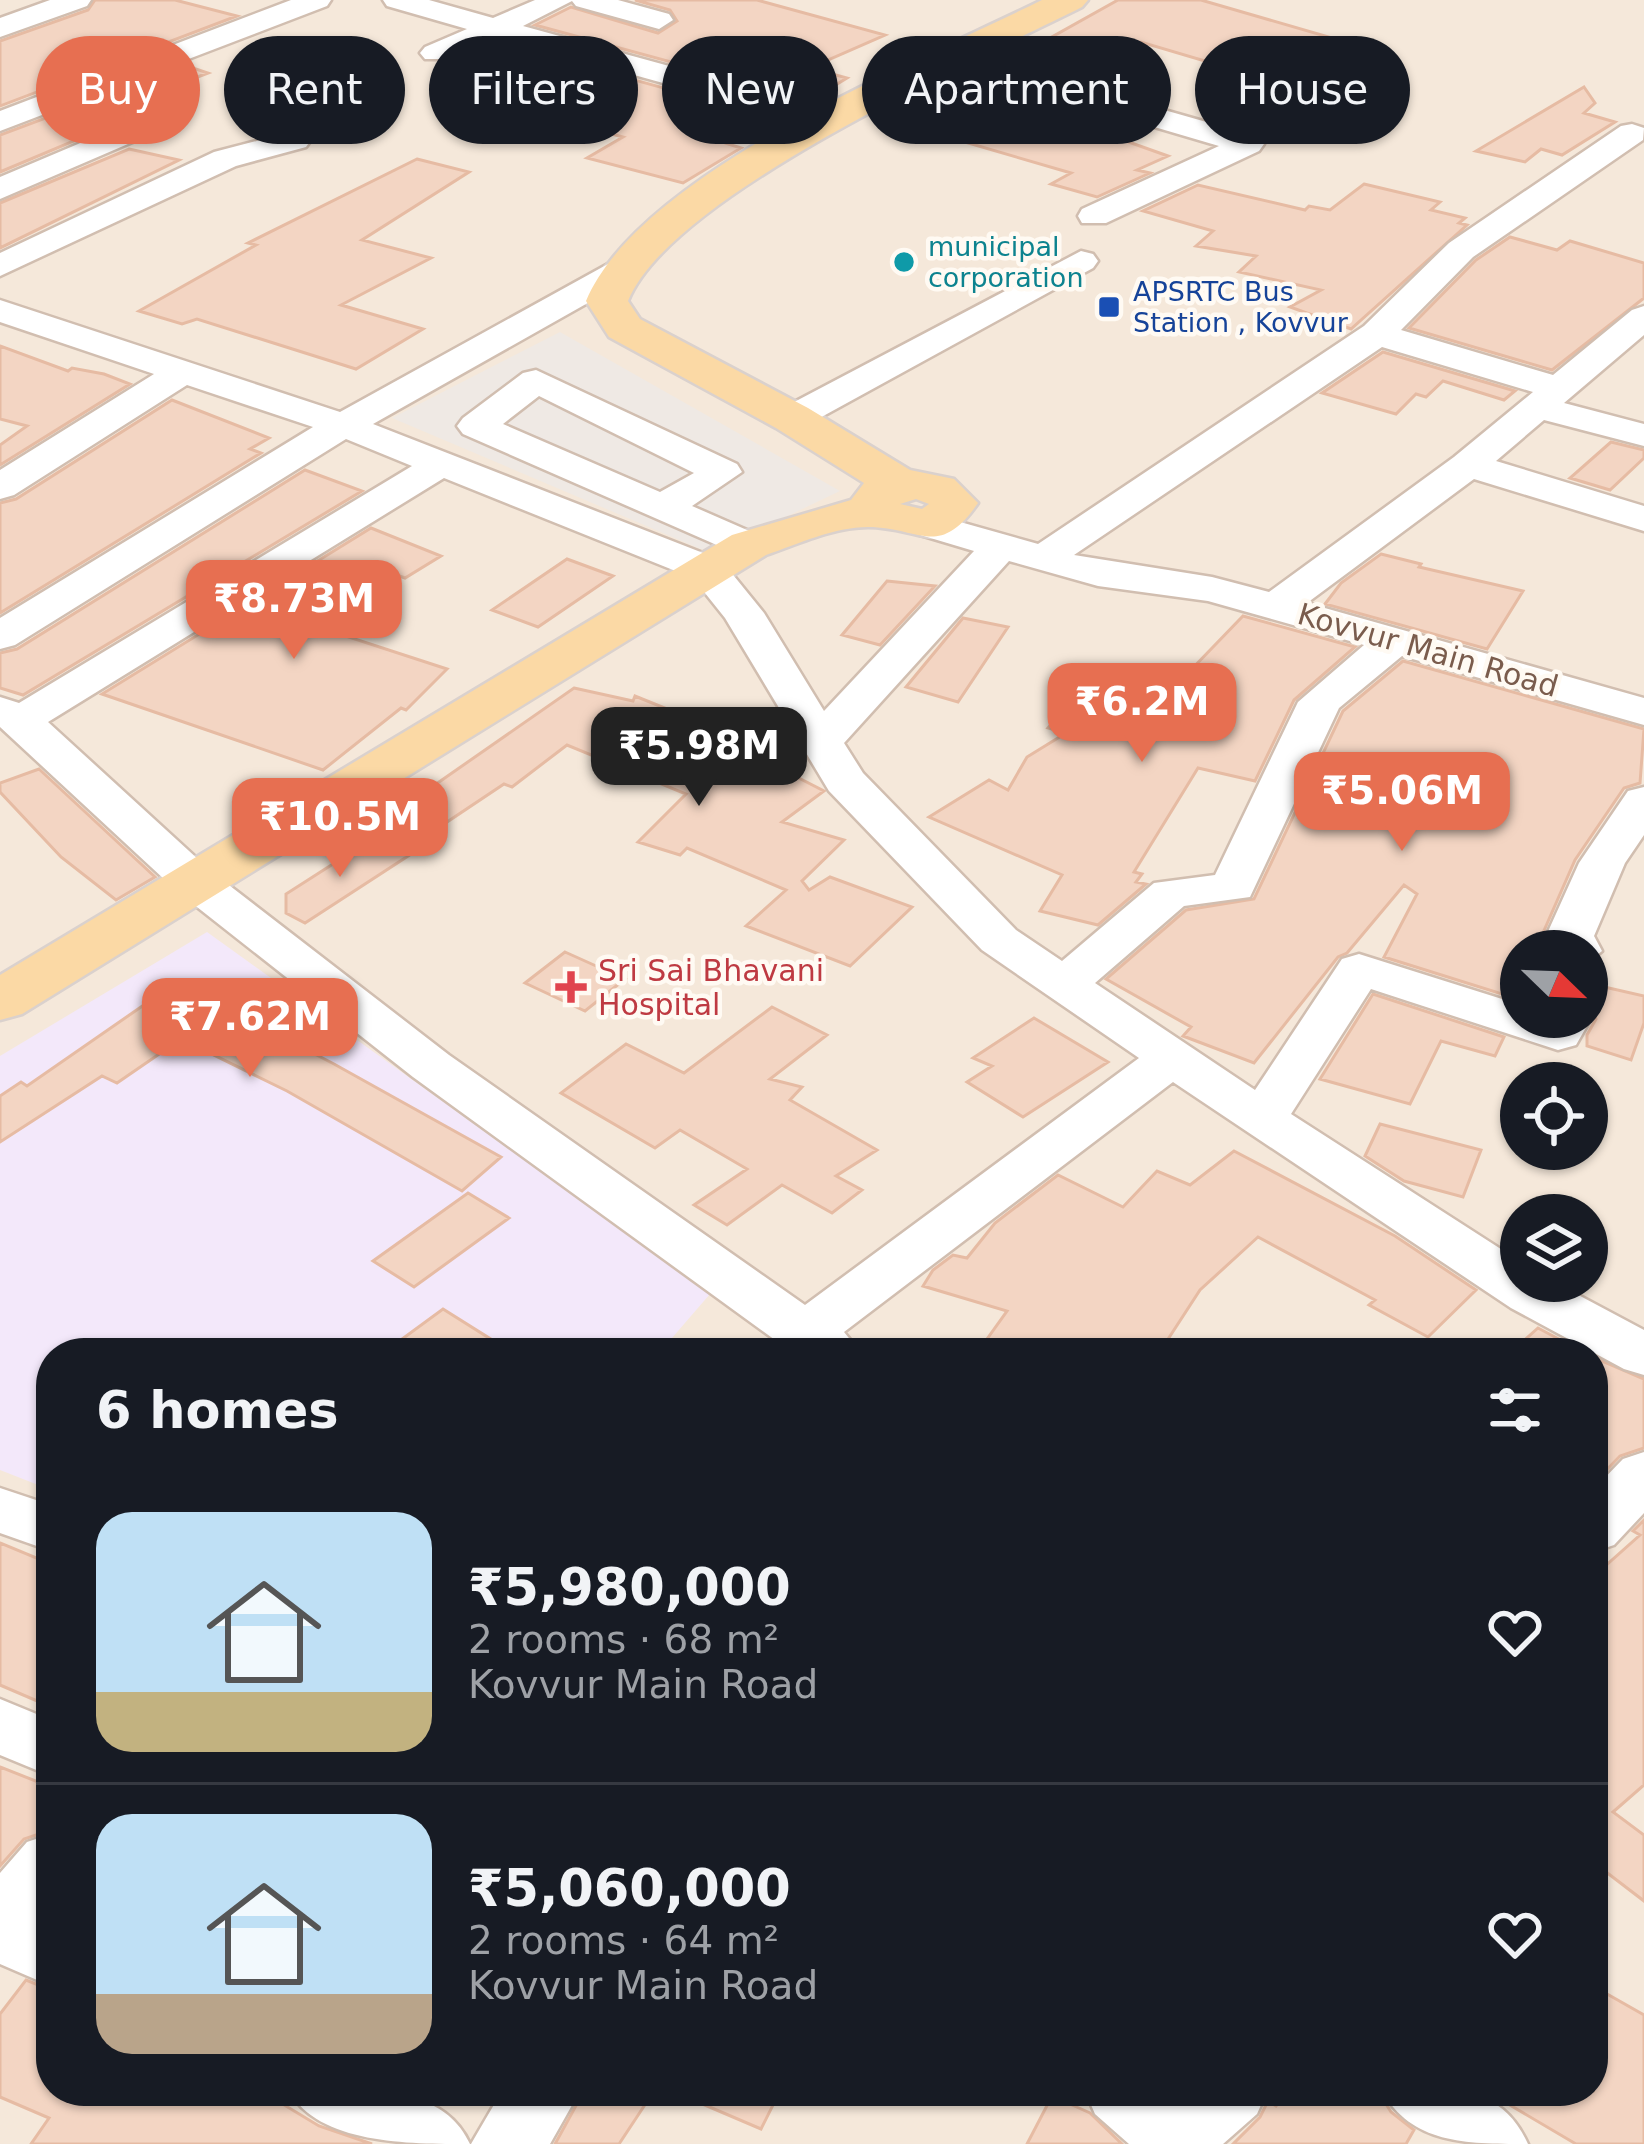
<!DOCTYPE html>
<html lang="en">
<head>
<meta charset="utf-8">
<style>
  :root { --surface:#171b24; --page:#242831; --text:#f1f3f6; --muted:#9ea1a6; --line:#363941; --accent:#e76f51 }
  body { margin:0; font-family:"DejaVu Sans",sans-serif; background:var(--page); color:var(--text); height:100vh; display:flex; flex-direction:column; font-size:45px; white-space:nowrap }
  * { box-sizing:border-box; margin:0 }
  p { font-size:39px; color:var(--muted) }
  .icon { flex:none; width:66px; height:66px; fill:none; stroke:currentColor; stroke-width:2; stroke-linecap:round; stroke-linejoin:round }
  .map { position:relative; flex:1; overflow:hidden }
  .sheet { position:absolute; left:36px; top:1338px; width:1572px; height:768px; display:flex; flex-direction:column; background:var(--surface); border-radius:48px; box-shadow:0 3px 9px #0004 }
  .sheet>* { flex:none }
  .guide { position:absolute; left:36px; top:36px; width:1572px; height:108px; display:flex; gap:24px }
  .needle { width:78px; rotate:113deg }
  .tools { position:absolute; left:1500px; top:930px; display:grid; gap:24px }
  .tools a { display:grid; place-items:center; width:108px; height:108px; border-radius:50%; background:var(--surface); box-shadow:0 3px 9px #0004; font-size:60px }
  .price { position:absolute; translate:-50% -102px; padding:0 27px; border-radius:24px; background:var(--accent); color:#fff; font-size:39px; line-height:78px; filter:drop-shadow(0 3px 6px #0008) }
  .price::after { content:''; position:absolute; left:50%; top:72px; width:36px; height:27px; margin-left:-18px; background:inherit; clip-path:polygon(0 0,100% 0,50% 100%) }
  .price.selected { background:#222; color:#fff }
  ul { padding:0; list-style:none }
  li { display:flex; align-items:center; gap:36px; height:300px; padding:0 60px }
  li+li { border-top:3px solid var(--line) }
  li span { display:grid; place-items:center; flex:none; width:336px; height:240px; border-radius:36px; color:#555 }
  li>.icon { margin-inline-start:auto }
  span .icon { width:144px; height:144px; fill:#fffc; stroke-width:1 }
  li b { font-size:51px }
  h2 { display:flex; justify-content:space-between; align-items:center; height:144px; padding:0 60px; font-size:51px }
  .tag { padding:0 42px; border-radius:54px; background:var(--surface); box-shadow:0 3px 9px #0004; font-size:42px; line-height:108px }
  .tag.selected { background:var(--accent); color:#fff }
  .map>svg:first-child { display:block }
  .residential { fill:#f5e8da; fill-rule:evenodd }
  .industrial { fill:#efe9e4 }
  .education { fill:#f3e8fa }
  .building { fill:#f3d5c3; stroke:#e6bba3; stroke-width:3 }
  .lines { fill:none; stroke-linecap:round; stroke-linejoin:round }
  .minor-casing { stroke:#d1beb0; stroke-width:5 }
  .major-casing { stroke:#dad1cd; stroke-width:5 }
  .minor { fill:#fff; fill-rule:evenodd }
  .major { fill:#fbd9a5; fill-rule:evenodd }
  .culture-dot { fill:#0f9aa8; stroke:#fffaf3; stroke-width:4.5 }
  .transit-dot { fill:#1a4fb4; stroke:#fffaf3; stroke-width:4.5 }
  .health-dot { fill:#e0444e; stroke:#fffaf3; stroke-width:4.5 }
  .labels { text-anchor:middle; dominant-baseline:central; stroke-width:9; stroke-linejoin:round; paint-order:stroke }
  .far-culture-label { font-size:27px; fill:#0d838f; stroke:#fffaf3; text-anchor:start }
  .far-transit-label { font-size:27px; fill:#164399; stroke:#fffaf3; text-anchor:start }
  .street-label { font-size:30px; fill:#7a5c4d; stroke:#fffaf3 }
  .health-label { font-size:30px; fill:#be3a42; stroke:#fffaf3; text-anchor:start }
</style>
</head>
<body>
<div class="map">
<svg width="1644" height="2144" viewBox="0 0 1644 2144">
  <rect width="100%" height="100%" fill="#fdf6ec"/>
  <path class="residential" d="M0,0H1644V2144H0ZM1521,951H1587V1017H1521ZM1521,1083H1587V1149H1521ZM1521,1215H1587V1281H1521ZM51,1353H1593V2091H51Z"/>
  <path class="industrial" d="M560,332L840,491L710,553L392,418Z"/>
  <path class="education" d="M207,932L710,1294L659,1353H51V1490L0,1470V1056Z"/>
  <path class="building" d="M95,0H175L237,16L0,106V41L88,10Z
    M635,0H757L885,35L810,68L847,78L811,100L535,25L571,7L658,33L677,21L670,10Z
    M1118,0H1201L1394,56L1323,96L1141,42L1068,78L1009,61Z
    M497,42L776,119L728,144L741,148L683,183L587,158L623,137L563,121L619,93L468,54Z
    M184,65L208,73L151,95L120,90Z
    M1584,87L1595,103L1584,113L1615,122L1562,155L1541,149L1525,162L1476,151Z
    M1015,91L1110,119L1092,129L1168,156L1137,170L1150,173L1097,197L1051,184L1071,173L934,133Z
    M88,102L81,138L0,172V135Z
    M129,149L179,160L0,248V203Z
    M417,159L469,172L362,240L431,258L341,305L423,329L356,369L197,319L182,324L139,311L256,245L248,243Z
    M1364,184L1440,202L1431,210L1465,218L1459,223L1467,225L1351,329L1290,307L1321,290L1239,272L1256,256L1196,246L1213,231L1143,211L1198,185L1305,210L1309,206L1330,210Z
    M1510,237L1557,250L1570,241L1644,263V298L1552,370L1409,328L1476,260Z
    M0,346L68,371L72,368L104,374L130,384L0,465V445L27,426L0,419Z
    M1383,352L1515,391L1504,400L1443,381L1426,397L1416,394L1396,414L1322,393Z
    M172,400L269,438L250,449L261,453L0,613V503L16,499Z
    M1611,442L1644,450V458L1610,490L1570,478Z
    M305,470L362,491L23,695L0,688V653L17,649Z
    M371,528L441,556L405,578L394,574L327,630L447,669L406,710L401,708L323,770L102,694Z
    M1381,554L1421,564L1419,567L1523,591L1487,649L1325,604L1341,583Z
    M567,559L613,576L538,627L492,610Z
    M887,581L935,586L880,645L842,635Z
    M1243,616L1355,647L1294,700L1255,781L1198,768L1134,872L1142,874L1136,882L1146,884L1098,925L1040,911L1062,875L929,817L989,780L1008,790L1027,757L1066,733L1048,728L1078,693L1139,710L1183,672L1187,674Z
    M963,618L1008,627L958,702L906,687Z
    M1403,661L1644,729L1640,783L1624,788L1575,860L1535,951H1521V1000L1384,957L1417,894L1404,885L1347,953L1338,957L1254,1063L1183,1036L1191,1027L1106,979L1186,910L1254,899L1343,711Z
    M574,688L633,701L635,696L801,763L789,773L824,791L782,822L844,840L802,881L809,890L830,877L912,907L850,966L746,926L786,890L687,848L680,855L638,842L686,794L567,745L512,787L504,784L447,822L429,789Z
    M39,769L155,877L116,900L61,857L0,792V783Z
    M369,841L408,856L305,923L286,913V894Z
    M565,952L625,979L585,1011L525,983Z
    M177,982L334,1064L501,1157L462,1191L287,1091L181,1039L117,1083L102,1076L0,1142V1096L21,1082L27,1086Z
    M1587,983L1644,996V1023L1631,1060L1587,1046V1035L1596,1019L1587,1006Z
    M1373,994L1504,1037L1495,1056L1441,1041L1410,1104L1320,1079Z
    M772,1007L827,1035L770,1079L802,1087L790,1100L877,1150L836,1176L862,1190L832,1213L782,1185L727,1225L694,1205L747,1169L680,1130L655,1148L561,1093L626,1044L684,1073Z
    M1034,1018L1108,1062L1023,1117L967,1082L992,1066L973,1058Z
    M1380,1124L1481,1150L1463,1197L1404,1181L1365,1156Z
    M1234,1151L1395,1236L1476,1290L1428,1337L1369,1305L1375,1300L1258,1237L1200,1290L1159,1353H977L1007,1311L923,1286L933,1270L953,1255L967,1258L995,1223L1058,1175L1123,1207L1157,1171L1190,1185Z
    M468,1193L509,1218L414,1287L373,1261Z
    M443,1309L513,1353H383Z
    M1538,1328L1585,1353H1510Z
    M1593,1357L1644,1379V1448L1620,1456L1593,1484Z
    M1644,1520V1785L1613,1812L1644,1835V1901L1593,1862V1577L1640,1535L1633,1531Z
    M0,1543L51,1564V1707L0,1685Z
    M0,1767L51,1787V1830L24,1839L0,1866Z
    M26,1980L51,1990V2091H261L319,2126L372,2144H31L49,2118L0,2097V2014Z
    M1593,1986L1644,2015V2144H1576L1486,2091H1593Z
    M584,2091H654L619,2144H555Z
    M672,2091H780L761,2129Z
    M1288,2091H1378L1391,2112L1414,2130L1406,2144H1233L1260,2117L1268,2101L1276,2106Z
    M1052,2096L1090,2113L1122,2144H1027Z"/>
  <g class="lines">
    <g class="minor-casing">
      <path id="minor" d="M50,0H91L87,6L0,37V18Z
        M291,0H331L327,6L0,131V111Z
        M383,0H429L493,18L535,0H618L669,14L673,20L659,29L576,6L572,1L523,26L844,114L848,121L833,130L497,37L445,59H425L420,53L425,47L467,29L387,6Z
        M954,50L1259,137L1264,144L1259,151L1106,223H1082L1078,216L1082,209L1219,146L944,65L939,59Z
        M175,103L190,112L186,119L0,199V177Z
        M1632,124L1644,128L1643,140L1473,257L1401,330L1553,375L1632,310L1644,306V335L1564,403L1644,424V446L1544,420L1496,461L1644,506V531L1474,479L1307,603L1644,698V725L1402,656L1339,708L1250,897L1184,906L1095,983L1255,1090L1342,959L1359,954L1521,1005V1017H1587V1010L1592,1017L1576,1045L1558,1050L1371,989L1291,1114L1521,1262V1281H1552L1644,1330V1375L1624,1369L1511,1308L1173,1082L844,1332L861,1353H793L413,1077L178,892L0,727V697L19,703L412,466L346,439L15,645L0,649V618L313,427L187,385L14,495L0,499V470L154,374L0,322V300L340,412L608,264H632L637,271L632,278L373,424L721,560L764,613L824,711L974,551L907,531L901,523L907,515L921,511L1038,544L1364,326L1449,243L1621,126ZM1382,347L1533,392L1454,457L1269,592L1212,577L1074,555ZM444,478L693,578L725,618L829,791L982,950L1139,1058L805,1305L449,1055L212,872L48,722ZM1009,561L1098,586L1208,601L1364,645L1298,702L1215,875L1154,883L1062,961L1016,930L863,773L844,743Z
        M295,131L306,133L311,140L306,147L236,166L0,276V253L214,152Z
        M1081,251L1093,254L1098,261L1093,268L805,426H779L773,418L779,410Z
        M536,370L737,464L742,472L692,506L763,537L769,545L763,553H735L463,434L457,426L463,418L523,373ZM539,396L694,473L660,492L503,424Z
        M1644,787V835L1625,863L1594,936L1602,951L1587,963V951H1554L1546,936L1579,863L1628,791Z
        M1644,1452V1513L1614,1545L1593,1552V1490L1623,1459Z
        M0,1488L51,1505V1551L0,1533Z
        M0,1699L51,1720V1776L0,1755Z
        M51,1834V1911L44,1919L51,1923V1986L0,1964V1873L27,1842Z
        M289,2091C350,2091 440,2078 470,2144C408,2144 319,2144 289,2091Z
        M502,2091H580L550,2144H471Z
        M1085,2091H1267L1257,2114L1223,2144H1129L1095,2114Z
        M1382,2091C1443,2091 1498,2078 1528,2144C1466,2144 1412,2144 1382,2091Z"/>
    </g>
    <g class="major-casing">
      <path id="major" d="M1042,0H1088L1082,7C975,61 671,194 628,301L640,319L808,408L910,470L954,479L978,503C939,560 920,527 868,527C834,527 798,544 766,555L22,1014L0,1020V975L732,535L851,500L864,483L776,428L609,337L586,301C640,172 919,61 1042,0ZM916,499L929,504L922,509L900,504Z"/>
    </g>
    <use href="#minor" class="minor"/>
    <use href="#major" class="major"/>
  </g>
  <circle class="culture-dot" cx="904" cy="262" r="12"/>
  <rect class="transit-dot" x="1097" y="295" width="24" height="24" rx="6"/>
  <path class="health-dot" d="M565 969h12v12h12v12h-12v12h-12v-12h-12v-12h12z"/>
  <g class="labels">
    <g class="far-culture-label">
      <text x="928" y="246">municipal<tspan x="928" dy="31">corporation</tspan></text>
    </g>
    <g class="far-transit-label">
      <text x="1133" y="291">APSRTC Bus<tspan x="1133" dy="31">Station , Kovvur</tspan></text>
    </g>
    <g class="street-label">
      <text transform="translate(1428 650) rotate(16)">Kovvur Main Road</text>
    </g>
    <g class="health-label">
      <text x="598" y="970">Sri Sai Bhavani<tspan x="598" dy="34">Hospital</tspan></text>
    </g>
  </g>
</svg>
<div class="tools">
<a><svg class="needle" viewBox="-14 -14 28 28"><path d="M0-13l5 13h-10z" fill="#e53935"/><path d="M0 13l5-13h-10z" fill="#9ea1a6"/></svg></a>
<a><svg class="icon" aria-label="locate" viewBox="0 0 24 24"><circle cx="12" cy="12" r="6"/><path d="M12 2v4M12 18v4M2 12h4M18 12h4"/></svg></a>
<a><svg class="icon" aria-label="layers" viewBox="0 0 24 24"><path d="M12 4l9 5-9 5-9-5zM3 14l9 5 9-5"/></svg></a>
</div>
<b class="price" style="left:294px;top:662px">₹8.73M</b>
<b class="price" style="left:1142px;top:765px">₹6.2M</b>
<b class="price selected" style="left:699px;top:809px">₹5.98M</b>
<b class="price" style="left:1402px;top:854px">₹5.06M</b>
<b class="price" style="left:340px;top:880px">₹10.5M</b>
<b class="price" style="left:250px;top:1080px">₹7.62M</b>
<div class="guide">
<a class="tag selected">Buy</a>
<a class="tag">Rent</a>
<a class="tag">Filters</a>
<a class="tag">New</a>
<a class="tag">Apartment</a>
<a class="tag">House</a>
</div>
<section class="sheet">
<h2>6 homes<svg class="icon" aria-label="filters" viewBox="0 0 24 24"><path d="M4 7h16M4 17h16"/><circle cx="9" cy="7" r="2"/><circle cx="15" cy="17" r="2"/></svg></h2>
<ul>
<li><span style="background:linear-gradient(#bfe0f5 75%,#c2b280 0)"><svg class="icon" aria-label="home" viewBox="0 0 24 24"><path d="M3 11l9-7 9 7M6 9v11h12V9"/></svg></span><div><b>₹5,980,000</b><p>2 rooms · 68 m²</p><p>Kovvur Main Road</p></div><svg class="icon" aria-label="heart" viewBox="0 0 24 24"><path d="M12 20l-8-8c-3-5 5-10 8-4 3-6 11-1 8 4z"/></svg></li>
<li><span style="background:linear-gradient(#bfe0f5 75%,#b9a48a 0)"><svg class="icon" aria-label="home" viewBox="0 0 24 24"><path d="M3 11l9-7 9 7M6 9v11h12V9"/></svg></span><div><b>₹5,060,000</b><p>2 rooms · 64 m²</p><p>Kovvur Main Road</p></div><svg class="icon" aria-label="heart" viewBox="0 0 24 24"><path d="M12 20l-8-8c-3-5 5-10 8-4 3-6 11-1 8 4z"/></svg></li>
</ul>
</section>
</div>
</body>
</html>
